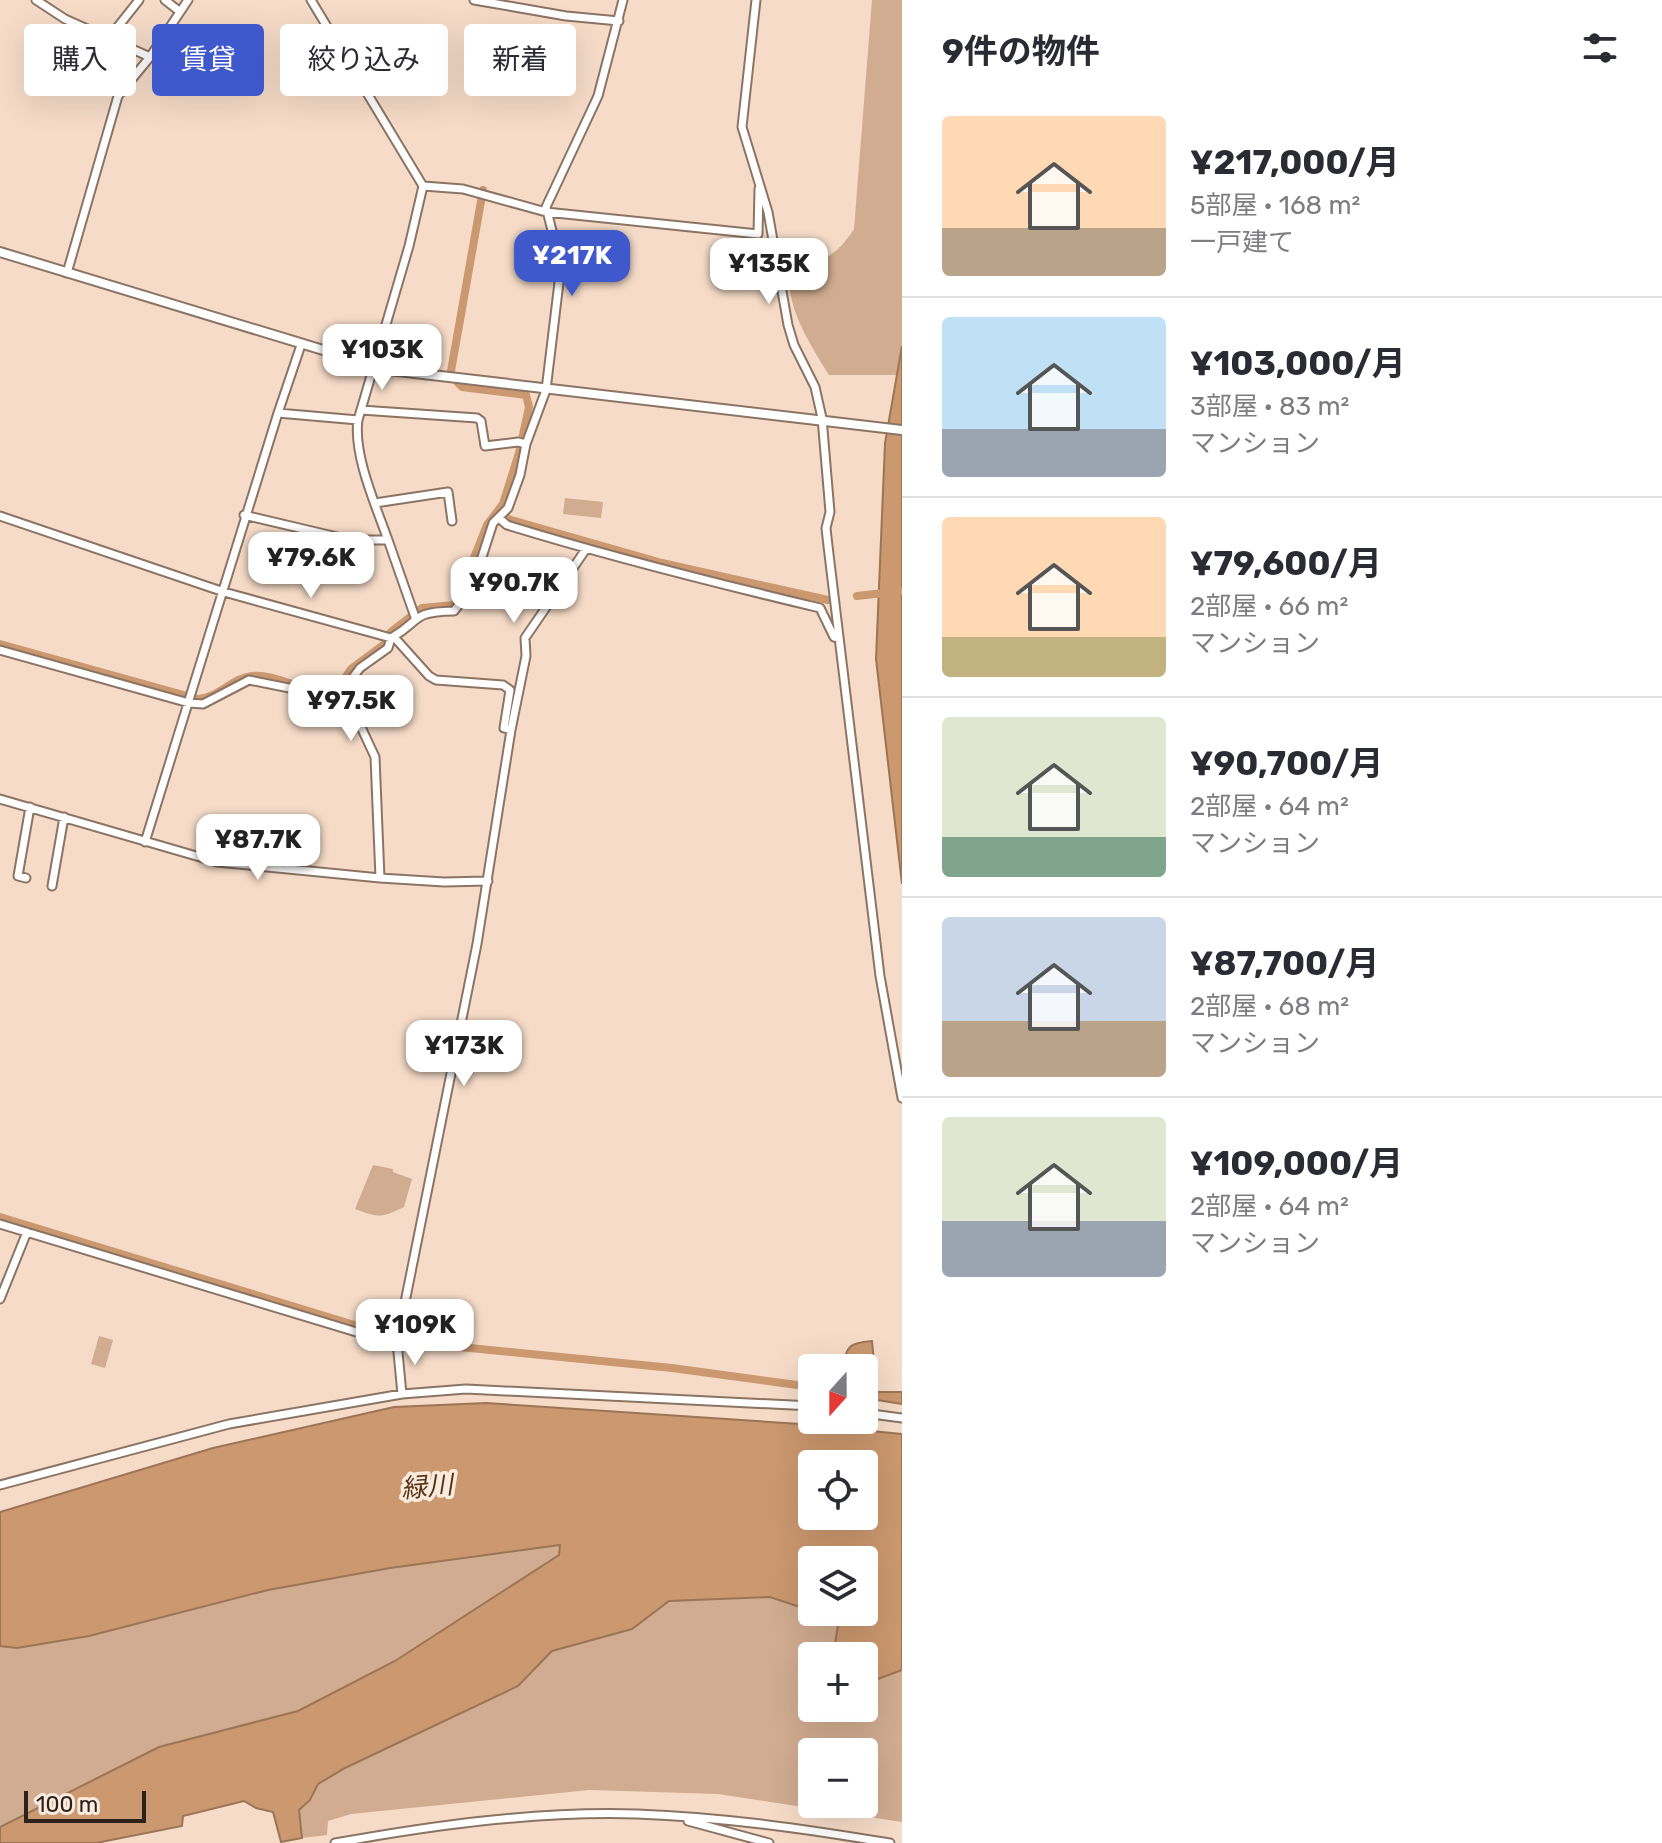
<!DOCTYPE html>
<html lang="ja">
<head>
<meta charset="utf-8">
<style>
  :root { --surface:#fff; --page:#f2f2f3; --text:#2b2b33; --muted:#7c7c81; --line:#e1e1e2; --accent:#3f59cc }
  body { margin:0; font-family:Rubik,"Noto Sans JP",sans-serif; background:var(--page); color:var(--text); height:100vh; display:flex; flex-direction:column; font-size:30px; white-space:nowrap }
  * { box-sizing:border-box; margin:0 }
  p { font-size:26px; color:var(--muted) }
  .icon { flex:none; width:44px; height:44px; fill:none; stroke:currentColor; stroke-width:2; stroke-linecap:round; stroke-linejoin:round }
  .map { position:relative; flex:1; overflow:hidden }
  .drawer { display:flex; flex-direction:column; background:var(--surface); width:760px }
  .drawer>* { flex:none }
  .banner { position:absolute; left:24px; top:24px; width:758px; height:72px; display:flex; gap:16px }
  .needle { width:52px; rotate:201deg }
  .fabs { position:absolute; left:798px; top:1354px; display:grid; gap:16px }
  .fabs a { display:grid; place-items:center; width:80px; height:80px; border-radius:8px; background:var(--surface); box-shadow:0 8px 32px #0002; font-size:40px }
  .scale { position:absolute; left:24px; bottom:20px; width:122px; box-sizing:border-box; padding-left:8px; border:4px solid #2c221b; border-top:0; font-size:22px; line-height:28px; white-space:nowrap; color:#2c221b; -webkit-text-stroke:6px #fbebdf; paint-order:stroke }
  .price { position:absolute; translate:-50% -68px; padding:0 18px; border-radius:16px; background:#fff; color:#222; font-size:26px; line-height:52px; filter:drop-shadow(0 2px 4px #0008) }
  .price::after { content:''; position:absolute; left:50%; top:48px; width:24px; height:18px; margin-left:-12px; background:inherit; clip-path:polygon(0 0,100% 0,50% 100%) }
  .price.current { background:var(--accent); color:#fff }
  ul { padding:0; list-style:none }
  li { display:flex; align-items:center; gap:24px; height:200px; padding:0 40px }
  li+li { border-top:2px solid var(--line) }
  li span { display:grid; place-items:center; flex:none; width:224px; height:160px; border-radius:8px; color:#555 }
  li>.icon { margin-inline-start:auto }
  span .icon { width:96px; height:96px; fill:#fffc; stroke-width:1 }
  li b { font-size:34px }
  h2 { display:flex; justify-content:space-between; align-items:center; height:96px; padding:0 40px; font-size:34px }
  .pill { padding:0 28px; border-radius:8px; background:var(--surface); box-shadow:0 8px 32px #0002; font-size:28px; line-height:72px }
  .pill.current { background:var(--accent); color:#fff }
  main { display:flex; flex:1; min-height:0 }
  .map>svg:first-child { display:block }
  .green { fill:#d1ac90; fill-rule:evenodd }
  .water { fill:#cb986f; stroke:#9b7556; stroke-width:2; fill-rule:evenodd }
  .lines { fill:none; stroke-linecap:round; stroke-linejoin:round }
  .canal { stroke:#cb986f; stroke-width:8 }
  .minor-casing { stroke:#8b7463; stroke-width:11 }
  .tertiary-casing { stroke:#8b7463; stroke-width:12 }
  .minor { stroke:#fff; stroke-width:7 }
  .tertiary { stroke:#fff; stroke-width:8 }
  .labels { text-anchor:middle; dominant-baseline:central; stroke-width:7; stroke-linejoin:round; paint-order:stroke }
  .water-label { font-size:26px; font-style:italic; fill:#573314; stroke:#fbebdf }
</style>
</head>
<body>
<main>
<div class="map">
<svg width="902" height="1843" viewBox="0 0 902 1843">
  <rect width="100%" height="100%" fill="#f6dcc8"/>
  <path class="green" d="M872,0H902V346L897,375H829C813,349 779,298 793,267C824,262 836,256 854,229Z
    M565,498L603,502L601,518L563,514Z
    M373,1165L393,1169V1172L412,1179L404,1207C381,1218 379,1218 355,1209Z
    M99,1336L113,1340L105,1368L91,1364Z
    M560,1544L559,1555L395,1661L298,1711L159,1747L0,1827V1646L17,1648L89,1636L268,1590L390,1568Z
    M770,1597L839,1619L833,1656H812V1708H864V1680L870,1682L902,1670V1822L718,1794L589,1790L351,1814L328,1821L327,1835L302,1838L299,1810L310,1800L318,1784L344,1768L518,1686L552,1651L632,1629L669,1601ZM812,1752H864V1804H812Z"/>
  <path class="water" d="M902,346V884L876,659L885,443Z
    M872,1341L877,1392H902V1404L864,1398V1368H842C848,1345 848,1343 872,1341Z
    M486,1403L800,1424L902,1434V1670L870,1682L864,1680V1656H833L839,1619L816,1612H864V1560H812V1611L770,1597L669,1601L632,1629L552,1651L518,1686L345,1768L318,1784L310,1800L299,1810L302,1838L281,1842L273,1812L256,1808L244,1801L183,1816L182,1826L96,1843H0V1827L159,1747L298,1711L395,1661L559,1555L560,1545L390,1568L268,1590L89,1636L17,1648L0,1646V1512L213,1448L394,1407ZM812,1464H864V1516H812Z"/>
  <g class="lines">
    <path class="canal" d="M451,371L483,190
      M501,509L508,519L662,563L828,600
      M857,596L902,591
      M391,632L422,608L454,605L457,601L487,525L503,504L519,453L529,407L526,395L462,387L458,383
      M0,644L198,699C218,698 232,678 252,676C269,674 289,684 304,688
      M326,691L339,687L351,669L386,643
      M0,1217L410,1342L672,1368L812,1387"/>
    <g class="minor-casing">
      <path id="minor" d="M36,0L65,19L150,57
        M165,0L179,11
        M474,0L566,16L619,21
        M756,0L742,127L768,212L788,325L794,345L815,387L822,418L830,512L826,528L828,546L880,976L902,1098
        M109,38L139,0
        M423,186L463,189L546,212L758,234L759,189
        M67,273L118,96L150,57L188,0
        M361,410L477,418L481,421L485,446L518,442L526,444
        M278,413L301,345
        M375,503L448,492L452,521
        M244,515L350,540H388C376,506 353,455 358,420
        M0,516L224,592L391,638C423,620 409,612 454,611L472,588L493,523L508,508L520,475L526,444L546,390L561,266L546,207L598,96L623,0
        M499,518L507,525C611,557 715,583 820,608L834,637L839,638
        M388,540L415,617
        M394,637L429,676L436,680L503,685L510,690L504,728L511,730
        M0,650L189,703L203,704L249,680L319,694L342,692
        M0,799L217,862L380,878L444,882L488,881
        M145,842L278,413L358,420L409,246L423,186L311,0
        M26,878L18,876L30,807
        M380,878L375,757L354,712L342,692L360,668L388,648L391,638
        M52,886L64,817
        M0,1224L396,1344
        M0,1299L27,1232
        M402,1394L397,1342L477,944L511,730L526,656L525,638L586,549
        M864,1413L902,1418
        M0,1485L229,1424L402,1394L466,1389L812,1406
        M688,1821L769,1843
        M335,1843C435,1825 536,1811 637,1814C722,1817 806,1829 890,1843"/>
    </g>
    <g class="tertiary-casing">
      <path id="tertiary" d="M0,252L389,370L902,430"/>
    </g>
    <use href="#minor" class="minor"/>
    <use href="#tertiary" class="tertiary"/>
  </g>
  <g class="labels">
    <g class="water-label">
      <text transform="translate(427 1487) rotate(-5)">緑川</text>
    </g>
  </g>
</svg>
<div class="fabs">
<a><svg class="needle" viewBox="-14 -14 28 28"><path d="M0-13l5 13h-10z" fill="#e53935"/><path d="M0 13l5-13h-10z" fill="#7c7c81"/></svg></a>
<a><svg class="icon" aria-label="locate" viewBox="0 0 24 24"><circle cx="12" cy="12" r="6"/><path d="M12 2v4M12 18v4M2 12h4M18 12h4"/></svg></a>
<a><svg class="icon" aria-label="layers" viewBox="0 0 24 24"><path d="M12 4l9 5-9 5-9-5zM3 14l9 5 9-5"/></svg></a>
<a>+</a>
<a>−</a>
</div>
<div class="scale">100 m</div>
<b class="price current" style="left:572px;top:298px">¥217K</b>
<b class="price" style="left:769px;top:306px">¥135K</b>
<b class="price" style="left:382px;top:392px">¥103K</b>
<b class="price" style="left:311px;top:600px">¥79.6K</b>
<b class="price" style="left:514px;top:625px">¥90.7K</b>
<b class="price" style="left:351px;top:743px">¥97.5K</b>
<b class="price" style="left:258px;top:882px">¥87.7K</b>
<b class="price" style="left:464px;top:1088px">¥173K</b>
<b class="price" style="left:415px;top:1367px">¥109K</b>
<div class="banner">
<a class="pill">購入</a>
<a class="pill current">賃貸</a>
<a class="pill">絞り込み</a>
<a class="pill">新着</a>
</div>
</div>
<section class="drawer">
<h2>9件の物件<svg class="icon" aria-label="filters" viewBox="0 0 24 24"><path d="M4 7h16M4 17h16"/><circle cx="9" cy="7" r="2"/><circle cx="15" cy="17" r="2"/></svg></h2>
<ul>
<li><span style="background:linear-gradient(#ffd9b3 70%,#b9a48a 0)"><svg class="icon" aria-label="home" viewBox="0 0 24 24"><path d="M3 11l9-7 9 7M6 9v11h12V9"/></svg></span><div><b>¥217,000/月</b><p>5部屋 · 168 m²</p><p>一戸建て</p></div></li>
<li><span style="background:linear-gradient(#bfe0f5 70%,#9aa5b1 0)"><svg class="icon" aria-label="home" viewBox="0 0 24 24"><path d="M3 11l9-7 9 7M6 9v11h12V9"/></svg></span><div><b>¥103,000/月</b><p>3部屋 · 83 m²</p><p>マンション</p></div></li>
<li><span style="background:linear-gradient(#ffd9b3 75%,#c2b280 0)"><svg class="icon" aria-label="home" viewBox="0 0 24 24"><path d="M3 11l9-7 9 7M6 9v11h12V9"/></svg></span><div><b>¥79,600/月</b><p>2部屋 · 66 m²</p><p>マンション</p></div></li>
<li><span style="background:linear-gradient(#dfe7d0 75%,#7fa58c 0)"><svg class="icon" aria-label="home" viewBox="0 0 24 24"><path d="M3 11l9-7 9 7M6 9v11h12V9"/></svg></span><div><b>¥90,700/月</b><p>2部屋 · 64 m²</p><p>マンション</p></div></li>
<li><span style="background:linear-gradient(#c9d6e8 65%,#b9a48a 0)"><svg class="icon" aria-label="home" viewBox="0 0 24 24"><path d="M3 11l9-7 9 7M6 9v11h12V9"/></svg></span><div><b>¥87,700/月</b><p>2部屋 · 68 m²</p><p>マンション</p></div></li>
<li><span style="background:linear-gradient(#dfe7d0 65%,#9aa5b1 0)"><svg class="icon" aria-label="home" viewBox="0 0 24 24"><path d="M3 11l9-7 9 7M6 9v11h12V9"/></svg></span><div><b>¥109,000/月</b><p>2部屋 · 64 m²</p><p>マンション</p></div></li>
</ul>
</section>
</main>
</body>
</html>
